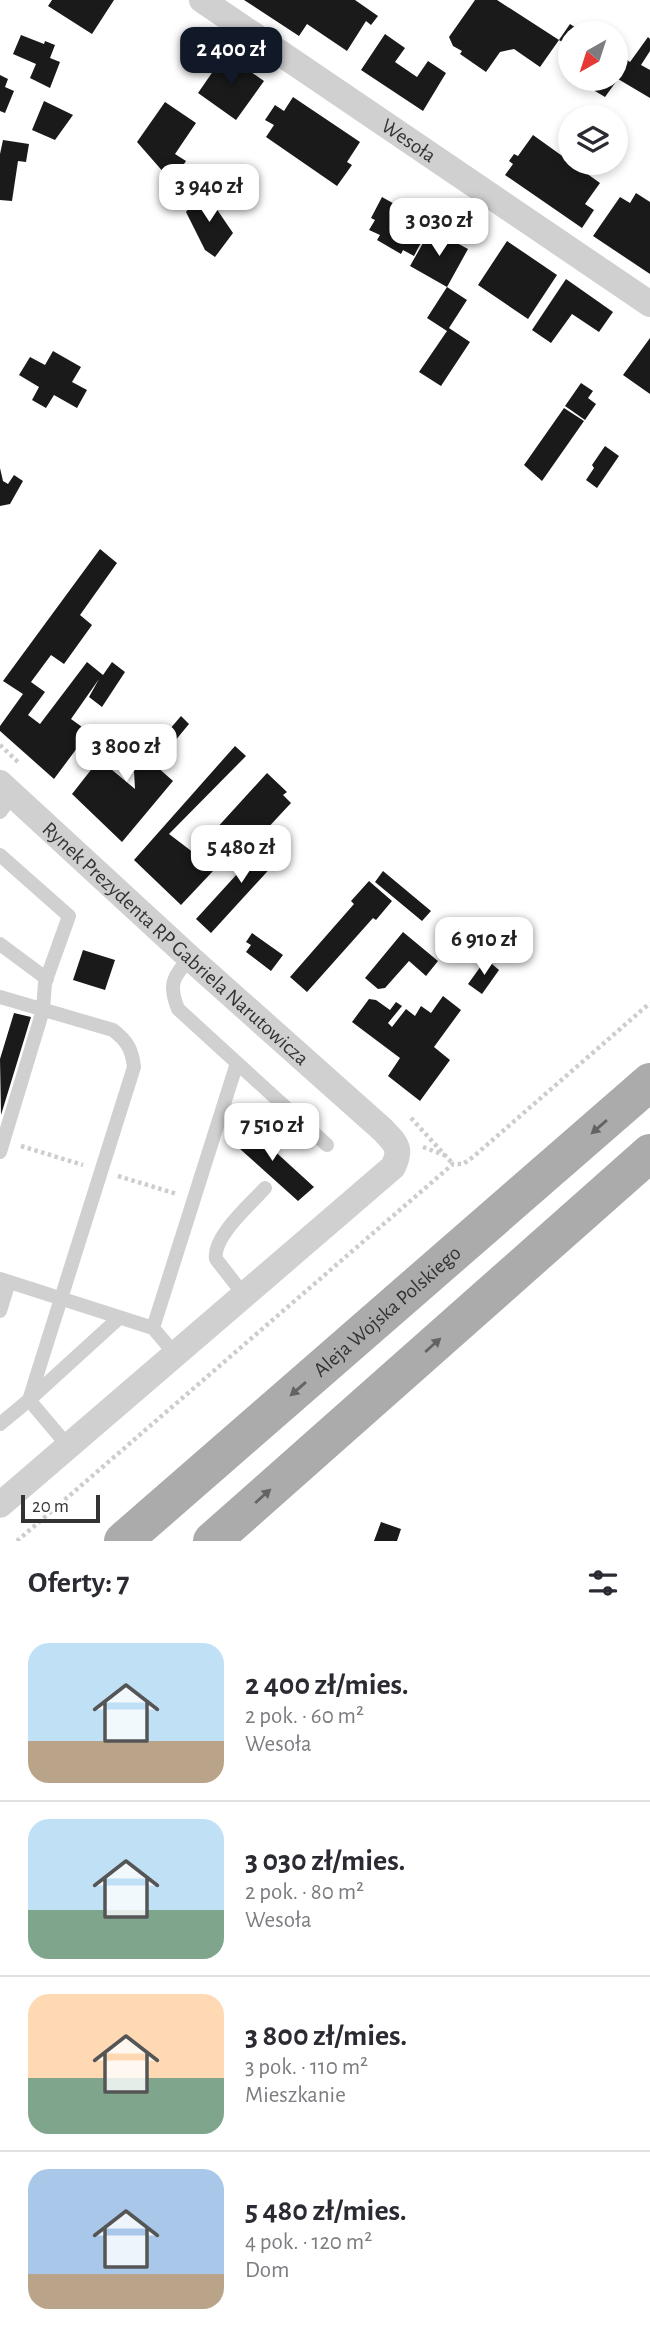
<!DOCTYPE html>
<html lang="pl">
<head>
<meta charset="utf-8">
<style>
  :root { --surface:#fff; --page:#f7f7f7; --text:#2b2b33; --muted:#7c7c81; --line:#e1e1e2; --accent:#111827 }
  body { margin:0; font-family:"Alegreya Sans",sans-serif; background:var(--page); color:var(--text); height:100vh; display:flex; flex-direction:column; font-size:26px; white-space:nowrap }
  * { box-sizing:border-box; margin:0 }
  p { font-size:23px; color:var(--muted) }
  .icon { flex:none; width:38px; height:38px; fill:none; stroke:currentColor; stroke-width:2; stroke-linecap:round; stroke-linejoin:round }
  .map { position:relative; height:1541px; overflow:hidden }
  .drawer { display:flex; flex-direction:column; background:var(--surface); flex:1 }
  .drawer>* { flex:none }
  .needle { width:46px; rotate:219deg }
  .tools { position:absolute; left:558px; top:21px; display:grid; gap:14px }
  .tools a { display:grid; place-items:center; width:70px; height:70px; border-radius:50%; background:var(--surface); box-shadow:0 4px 10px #0003; font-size:35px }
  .scale { position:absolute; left:21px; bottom:18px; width:79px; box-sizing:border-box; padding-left:7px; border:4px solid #333; border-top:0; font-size:19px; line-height:24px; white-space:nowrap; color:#333; -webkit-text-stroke:5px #fff; paint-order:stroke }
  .price { position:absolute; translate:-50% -60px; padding:0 16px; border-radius:14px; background:#fff; color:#222; font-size:23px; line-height:46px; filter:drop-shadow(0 2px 4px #0008) }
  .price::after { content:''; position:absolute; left:50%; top:42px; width:21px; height:16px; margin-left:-10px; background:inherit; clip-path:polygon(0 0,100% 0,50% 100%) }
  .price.on { background:var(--accent); color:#fff }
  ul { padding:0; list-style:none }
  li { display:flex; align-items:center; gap:21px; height:175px; padding:0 28px }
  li+li { border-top:2px solid var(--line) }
  li span { display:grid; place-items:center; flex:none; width:196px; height:140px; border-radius:21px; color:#555 }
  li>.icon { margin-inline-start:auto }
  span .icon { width:84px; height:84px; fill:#fffc; stroke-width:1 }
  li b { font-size:30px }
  h2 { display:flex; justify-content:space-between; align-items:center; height:84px; padding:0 28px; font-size:30px }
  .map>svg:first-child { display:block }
  .building { fill:#1a1a1a }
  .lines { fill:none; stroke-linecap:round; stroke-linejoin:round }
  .path { stroke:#cdcdcd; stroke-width:4.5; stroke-dasharray:3.5 3.5; stroke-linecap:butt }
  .lane { stroke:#d0d0d0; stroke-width:14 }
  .street { stroke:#d0d0d0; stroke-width:26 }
  .primary { stroke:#ababab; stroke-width:38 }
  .oneway { fill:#636363 }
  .labels { text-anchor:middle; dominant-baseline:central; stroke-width:7; stroke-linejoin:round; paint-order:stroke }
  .street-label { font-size:21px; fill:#333; stroke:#fff }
</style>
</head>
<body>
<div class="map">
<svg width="650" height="1541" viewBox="0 0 650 1541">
  <rect width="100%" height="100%" fill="#fff"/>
  <path class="building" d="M52,0H114L92,34L48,6Z
    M244,0H355L378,16L371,25L366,21L347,51L307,24L299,36Z
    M475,0H497L559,40L570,24L584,33H570V47L559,40L540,67L514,49L500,52L486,72L460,54L462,51L453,46L449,37Z
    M385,34L405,48L395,62L417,77L428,61L446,73L423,111L361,70Z
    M21,35L44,44L45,41L55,45L50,58L60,62L50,88L30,78L36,64L13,54Z
    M648,37L650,39V51L641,65L650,70V98L618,79L605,97L575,79H616V53L630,62Z
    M225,54L264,81L236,120L198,93Z
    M0,75L8,79L5,87L14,91L5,113L0,111Z
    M293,97L360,142L347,162L352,165L337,186L266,137L274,125L265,120L275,105L284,111Z
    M44,101L73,115L55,140L32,130Z
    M165,102L196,123L175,154L186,161L172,182L137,142Z
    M533,135L600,183L585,204L594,210L582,228L505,175L513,164L509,161L514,154L518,156Z
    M3,140L29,144L26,162L18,161L12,201L0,200V154Z
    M203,189L233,233L215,257L205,250L186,212Z
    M636,193L650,202V274L593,236L620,197L630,203Z
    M382,197L414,215L412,220L428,229L414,256L403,250L401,254L377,240L380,235L369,230L375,220L371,218Z
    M431,229L468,249L447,287L410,266Z
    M507,241L557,275L528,319L478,285Z
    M566,279L613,312L599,332L572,314L551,343L532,330Z
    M447,287L467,300L449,328L470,342L441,386L419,372L447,331L427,318Z
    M650,338V394L623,375Z
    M53,351L81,367L72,382L87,390L77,408L54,395L46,408L32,400L39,387L19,375L30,357L45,365Z
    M581,383L593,391L588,398L596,404L585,420L565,406Z
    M564,408L584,421L542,481L524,465Z
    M605,446L619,456L597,488L586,480L594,468L592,465Z
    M0,468L3,481L8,484L14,475L23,481L10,504L0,506Z
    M100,549L117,563L80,615L92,625L64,664L51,655L31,682L45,692L28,715L40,724L87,662L103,675L112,662L125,672L102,707L89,697L99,679L71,719L89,732L54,779L0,731V726L23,694L3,681Z
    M181,716L189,724L155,765L173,781L122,842L72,794L123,729L137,741L117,765L111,769L135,789L134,771Z
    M235,746L246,756L169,834L194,853L267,773L287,792L283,795L291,803L252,845L245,837L181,905L134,860Z
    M270,838L286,851L211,933L196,919Z
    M383,871L431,911L422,921L375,882Z
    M369,881L392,901L376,920L373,918L307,992L290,977L354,904L351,901Z
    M403,932L438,961L426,976L409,961L385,988L378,989L365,978Z
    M252,933L283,955L271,971L246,952L251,945L246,942Z
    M83,950L115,960L105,990L73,980Z
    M486,959L499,970L482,994L468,984Z
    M443,996L461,1010L434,1047L450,1060L420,1101L388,1076L400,1058L352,1022L369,999L376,1000L390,1010L396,1002L402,1006L388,1023L392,1027L406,1009L415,1016L421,1006L431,1013Z
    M14,1013L31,1017L1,1115L0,1059Z
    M245,1124L314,1187L298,1201L230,1140Z
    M381,1522L401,1529L397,1541H374Z"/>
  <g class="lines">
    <path class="path" d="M0,745L18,762
      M411,1118L453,1164
      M21,1146L83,1165
      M423,1147L444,1155
      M118,1176L177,1194
      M17,1541L453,1164H463L473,1157L650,1003"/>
    <path class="lane" d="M0,812L13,795
      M0,855L69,916L45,983L43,1010L0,1152
      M0,944L47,979
      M190,958C173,977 168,984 178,1009L327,1145
      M0,997L113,1030C127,1041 132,1049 134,1067L29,1400L0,1424
      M0,1279L153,1328L237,1063
      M244,1295L216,1259C212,1237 251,1204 265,1188
      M0,1311L9,1282
      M153,1328L175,1354
      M68,1446L29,1400L119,1318"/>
    <g class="street">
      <path id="s1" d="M202,0L650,304"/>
      <path id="s2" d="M0,783L190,958L383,1130C396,1144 402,1148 393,1167L0,1505"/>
    </g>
    <g class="primary">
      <path id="s3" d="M123,1541L650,1082"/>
      <path d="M212,1541L650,1153"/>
    </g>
  </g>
  <defs><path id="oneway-solid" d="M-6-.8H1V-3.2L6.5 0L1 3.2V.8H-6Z" transform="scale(1.75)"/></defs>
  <g class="oneway">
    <use href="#oneway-solid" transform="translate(599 1127) rotate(139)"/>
    <use href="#oneway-solid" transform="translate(433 1345) rotate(-42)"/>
    <use href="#oneway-solid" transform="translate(298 1389) rotate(139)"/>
    <use href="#oneway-solid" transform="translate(263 1496) rotate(-42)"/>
  </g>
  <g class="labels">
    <g class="street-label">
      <text stroke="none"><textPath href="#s1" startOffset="250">Wesoła</textPath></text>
      <text stroke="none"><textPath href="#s2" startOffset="238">Rynek Prezydenta RP Gabriela Narutowicza</textPath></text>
      <text stroke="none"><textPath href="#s3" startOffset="350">Aleja Wojska Polskiego</textPath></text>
    </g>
  </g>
</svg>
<div class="tools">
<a><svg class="needle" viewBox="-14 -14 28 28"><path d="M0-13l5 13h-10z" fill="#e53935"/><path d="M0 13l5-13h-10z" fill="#7c7c81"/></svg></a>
<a><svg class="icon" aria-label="layers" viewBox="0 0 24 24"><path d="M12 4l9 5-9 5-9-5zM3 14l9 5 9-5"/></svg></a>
</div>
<div class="scale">20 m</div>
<b class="price on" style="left:231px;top:87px">2 400 zł</b>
<b class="price" style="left:209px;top:224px">3 940 zł</b>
<b class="price" style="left:439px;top:258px">3 030 zł</b>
<b class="price" style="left:126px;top:784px">3 800 zł</b>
<b class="price" style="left:241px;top:885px">5 480 zł</b>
<b class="price" style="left:484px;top:977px">6 910 zł</b>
<b class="price" style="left:272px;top:1163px">7 510 zł</b>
</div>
<section class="drawer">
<h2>Oferty: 7<svg class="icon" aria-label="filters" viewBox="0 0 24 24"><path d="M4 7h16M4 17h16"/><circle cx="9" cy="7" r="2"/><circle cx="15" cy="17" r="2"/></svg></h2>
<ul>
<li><span style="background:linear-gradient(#bfe0f5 70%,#b9a48a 0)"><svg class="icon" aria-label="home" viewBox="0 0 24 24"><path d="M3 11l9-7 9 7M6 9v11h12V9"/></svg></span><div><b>2 400 zł/mies.</b><p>2 pok. · 60 m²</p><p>Wesoła</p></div></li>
<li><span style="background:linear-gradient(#bfe0f5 65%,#7fa58c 0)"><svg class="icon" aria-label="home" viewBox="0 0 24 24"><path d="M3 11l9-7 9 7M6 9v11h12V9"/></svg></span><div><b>3 030 zł/mies.</b><p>2 pok. · 80 m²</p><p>Wesoła</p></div></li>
<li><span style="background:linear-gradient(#ffd9b3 60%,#7fa58c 0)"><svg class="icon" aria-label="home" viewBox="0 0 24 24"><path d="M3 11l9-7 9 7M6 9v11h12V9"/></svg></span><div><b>3 800 zł/mies.</b><p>3 pok. · 110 m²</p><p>Mieszkanie</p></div></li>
<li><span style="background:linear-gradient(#a9c7e8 75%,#b9a48a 0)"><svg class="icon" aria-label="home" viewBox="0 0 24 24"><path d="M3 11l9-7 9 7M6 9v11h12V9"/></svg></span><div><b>5 480 zł/mies.</b><p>4 pok. · 120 m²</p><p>Dom</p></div></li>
</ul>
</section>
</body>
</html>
